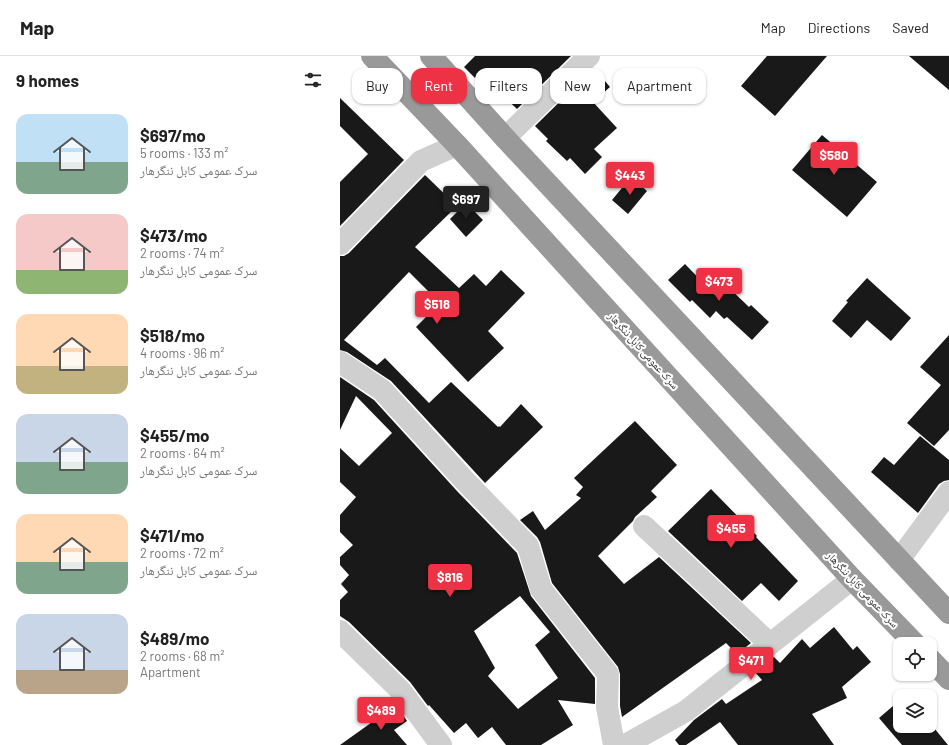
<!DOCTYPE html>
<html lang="en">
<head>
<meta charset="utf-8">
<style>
  :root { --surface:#fff; --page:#f6f6f6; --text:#222; --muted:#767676; --line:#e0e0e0; --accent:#ec3244 }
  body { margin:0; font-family:Barlow,"Noto Naskh Arabic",sans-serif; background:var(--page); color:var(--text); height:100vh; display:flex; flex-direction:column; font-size:15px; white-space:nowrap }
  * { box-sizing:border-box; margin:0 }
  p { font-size:13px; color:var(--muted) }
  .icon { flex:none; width:22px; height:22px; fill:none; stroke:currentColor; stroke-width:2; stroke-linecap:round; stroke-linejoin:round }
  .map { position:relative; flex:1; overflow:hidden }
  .details { display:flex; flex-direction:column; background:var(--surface); width:340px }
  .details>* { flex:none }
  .guide { position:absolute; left:12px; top:12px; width:380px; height:36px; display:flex; gap:8px }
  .buttons { position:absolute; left:553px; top:581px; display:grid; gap:8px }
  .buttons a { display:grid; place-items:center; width:44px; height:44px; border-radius:8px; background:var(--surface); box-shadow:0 1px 3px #0004; font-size:20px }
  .price { position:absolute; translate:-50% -34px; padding:0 9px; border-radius:4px; background:var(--accent); color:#fff; font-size:13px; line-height:26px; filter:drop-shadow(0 1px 2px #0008) }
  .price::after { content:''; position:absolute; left:50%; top:24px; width:12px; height:9px; margin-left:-6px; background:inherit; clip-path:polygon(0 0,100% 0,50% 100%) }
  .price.current { background:#222; color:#fff }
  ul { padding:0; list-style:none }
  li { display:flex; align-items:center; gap:12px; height:100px; padding:0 16px }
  li span { display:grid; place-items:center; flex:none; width:112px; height:80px; border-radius:12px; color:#555 }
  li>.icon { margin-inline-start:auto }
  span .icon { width:48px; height:48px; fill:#fffc; stroke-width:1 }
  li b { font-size:17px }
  h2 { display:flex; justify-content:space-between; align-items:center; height:48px; padding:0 16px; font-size:17px }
  .tag { padding:0 14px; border-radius:12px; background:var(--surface); box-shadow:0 1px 3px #0004; font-size:14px; line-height:36px }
  .tag.current { background:var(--accent); color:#fff }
  header { display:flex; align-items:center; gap:24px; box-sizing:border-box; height:56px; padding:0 20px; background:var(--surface); border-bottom:1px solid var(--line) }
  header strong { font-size:19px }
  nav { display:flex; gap:22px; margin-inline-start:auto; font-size:14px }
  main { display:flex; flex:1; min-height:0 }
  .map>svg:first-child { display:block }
  .building { fill:#191919; fill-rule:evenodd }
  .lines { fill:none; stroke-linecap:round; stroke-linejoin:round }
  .minor { stroke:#cfcfcf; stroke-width:22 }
  .highway { stroke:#999; stroke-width:22 }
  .labels { text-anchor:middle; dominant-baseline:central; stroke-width:4; stroke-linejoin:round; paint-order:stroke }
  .street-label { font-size:11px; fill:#323232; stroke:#fff }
</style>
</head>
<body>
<header>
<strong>Map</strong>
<nav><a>Map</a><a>Directions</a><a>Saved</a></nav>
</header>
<main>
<section class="details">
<h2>9 homes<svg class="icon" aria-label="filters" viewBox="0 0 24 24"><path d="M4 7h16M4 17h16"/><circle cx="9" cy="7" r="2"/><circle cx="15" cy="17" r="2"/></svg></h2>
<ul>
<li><span style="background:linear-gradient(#bfe0f5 60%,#7fa58c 0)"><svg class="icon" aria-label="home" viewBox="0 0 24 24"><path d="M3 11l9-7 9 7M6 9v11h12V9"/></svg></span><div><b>$697/mo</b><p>5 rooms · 133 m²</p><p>سرک عمومی کابل ننگرهار</p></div></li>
<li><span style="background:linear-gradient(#f6c9c9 70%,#8fb573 0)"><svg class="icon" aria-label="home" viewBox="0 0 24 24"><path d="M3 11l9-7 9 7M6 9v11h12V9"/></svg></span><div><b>$473/mo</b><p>2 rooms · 74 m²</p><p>سرک عمومی کابل ننگرهار</p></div></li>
<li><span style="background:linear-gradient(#ffd9b3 65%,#c2b280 0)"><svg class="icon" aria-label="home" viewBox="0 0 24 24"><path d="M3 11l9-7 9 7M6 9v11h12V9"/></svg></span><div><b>$518/mo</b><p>4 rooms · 96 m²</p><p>سرک عمومی کابل ننگرهار</p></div></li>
<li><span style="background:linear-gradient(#c9d6e8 60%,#7fa58c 0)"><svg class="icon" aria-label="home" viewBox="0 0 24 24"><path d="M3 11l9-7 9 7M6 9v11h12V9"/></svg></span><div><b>$455/mo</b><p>2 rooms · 64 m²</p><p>سرک عمومی کابل ننگرهار</p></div></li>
<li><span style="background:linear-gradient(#ffd9b3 60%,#7fa58c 0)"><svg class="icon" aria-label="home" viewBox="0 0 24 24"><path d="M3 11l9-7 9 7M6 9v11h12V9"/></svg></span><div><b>$471/mo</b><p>2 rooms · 72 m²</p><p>سرک عمومی کابل ننگرهار</p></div></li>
<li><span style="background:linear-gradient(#c9d6e8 70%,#b9a48a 0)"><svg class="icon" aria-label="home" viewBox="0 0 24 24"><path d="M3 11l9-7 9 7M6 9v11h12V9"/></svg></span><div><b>$489/mo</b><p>2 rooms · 68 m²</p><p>Apartment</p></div></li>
</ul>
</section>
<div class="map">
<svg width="609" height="689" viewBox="0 0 609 689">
  <rect width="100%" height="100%" fill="#fff"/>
  <path class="building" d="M135,0H231L177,53L158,35L153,40L124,11Z
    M427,0H487L435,60L401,30Z
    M569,0H609V34Z
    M254,12L270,31L253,46L277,72L254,93L262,101L245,118L230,102L227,105L206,85L208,83L195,70Z
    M0,42L64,104L0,170V126L28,98L0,70Z
    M482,79L537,126L507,161L452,114Z
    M85,119L117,150L75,191L119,232L134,218L146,230L161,214L185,237L148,275L164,292L128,326L76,271L100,247L69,216L4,284L37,309L45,302L89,347L111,326L158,371L159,370L160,371L181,348L203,371L145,427L51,325L7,296L0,294V200H4L9,197Z
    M291,121L307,135L288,158L272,144Z
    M126,147L143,164L126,181L110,163Z
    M345,208L375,239L385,228L409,251L411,249L429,266L412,284L387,261L384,263L376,255L370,262L352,244L350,246L328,224Z
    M527,222L571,262L551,285L527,264L511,282L492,265L508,246L506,245Z
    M609,279V374L594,390L567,367L601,329L580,311Z
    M0,321L34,344L117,435L177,497L191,540L255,622V648L218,644L233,669L201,689H166L152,671L138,682L126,667L114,677L89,649L88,650L70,626L9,566L0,560V544L8,536L1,528L9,519L0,509V501L13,489L0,476V459L16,441L0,426V392L19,410L52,377L16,340L0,374ZM180,540L210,576L195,589L218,622L178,653L148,620L155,612L134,575Z
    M295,365L337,409L311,435L317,441L295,461L293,465L258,500L284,528L319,501L411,587L397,598L386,587L282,661L280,650V618L278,611L212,527L200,486L197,481L180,464L193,455L205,474L241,442L236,439L243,431L234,422Z
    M580,380L609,404V424L604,425L599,428L578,457L531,416L544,401L554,409Z
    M371,433L417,480L416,481L458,525L439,545L421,527L402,545L328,475Z
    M494,571L513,594L517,590L531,606L502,631L507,642L472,658L494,689H398L380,666L346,689H339L335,684L354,664L382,643L386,648L422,624L415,616L434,601L440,607L462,583L470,592Z
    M560,644V670H590V667L608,689H562L539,662Z
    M56,649L67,665L54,674L67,689H0Z"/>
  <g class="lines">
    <path class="minor" d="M165,82L249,0
      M0,188L81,105L117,89
      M0,306L42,334L126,426L188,490L201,533L268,618L267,651L274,689
      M304,470L430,588
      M559,504L609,436
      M0,575L61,635L101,689
      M285,689L346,655L512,523"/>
    <path class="highway" d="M32,0L117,89L512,523L575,588
      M91,0L165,82L609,557
      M590,603L609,623"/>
  </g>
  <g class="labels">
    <g class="street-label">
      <text transform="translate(304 294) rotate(48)">سرک عمومی کابل ننگرهار</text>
      <text transform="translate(523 533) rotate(47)">سرک عمومی کابل ننگرهار</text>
    </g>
  </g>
</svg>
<div class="buttons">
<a><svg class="icon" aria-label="locate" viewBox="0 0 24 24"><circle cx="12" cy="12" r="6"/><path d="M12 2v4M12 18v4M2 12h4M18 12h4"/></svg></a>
<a><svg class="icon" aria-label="layers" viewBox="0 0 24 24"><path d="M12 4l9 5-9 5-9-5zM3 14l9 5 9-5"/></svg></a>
</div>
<b class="price" style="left:494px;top:120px">$580</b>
<b class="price" style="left:290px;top:140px">$443</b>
<b class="price current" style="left:126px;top:164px">$697</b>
<b class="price" style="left:379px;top:246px">$473</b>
<b class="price" style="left:97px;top:269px">$518</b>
<b class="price" style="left:391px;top:493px">$455</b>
<b class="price" style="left:110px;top:542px">$816</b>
<b class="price" style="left:411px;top:625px">$471</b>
<b class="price" style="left:41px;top:675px">$489</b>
<div class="guide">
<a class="tag">Buy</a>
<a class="tag current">Rent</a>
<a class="tag">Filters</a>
<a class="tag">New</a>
<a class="tag">Apartment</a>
</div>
</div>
</main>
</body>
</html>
